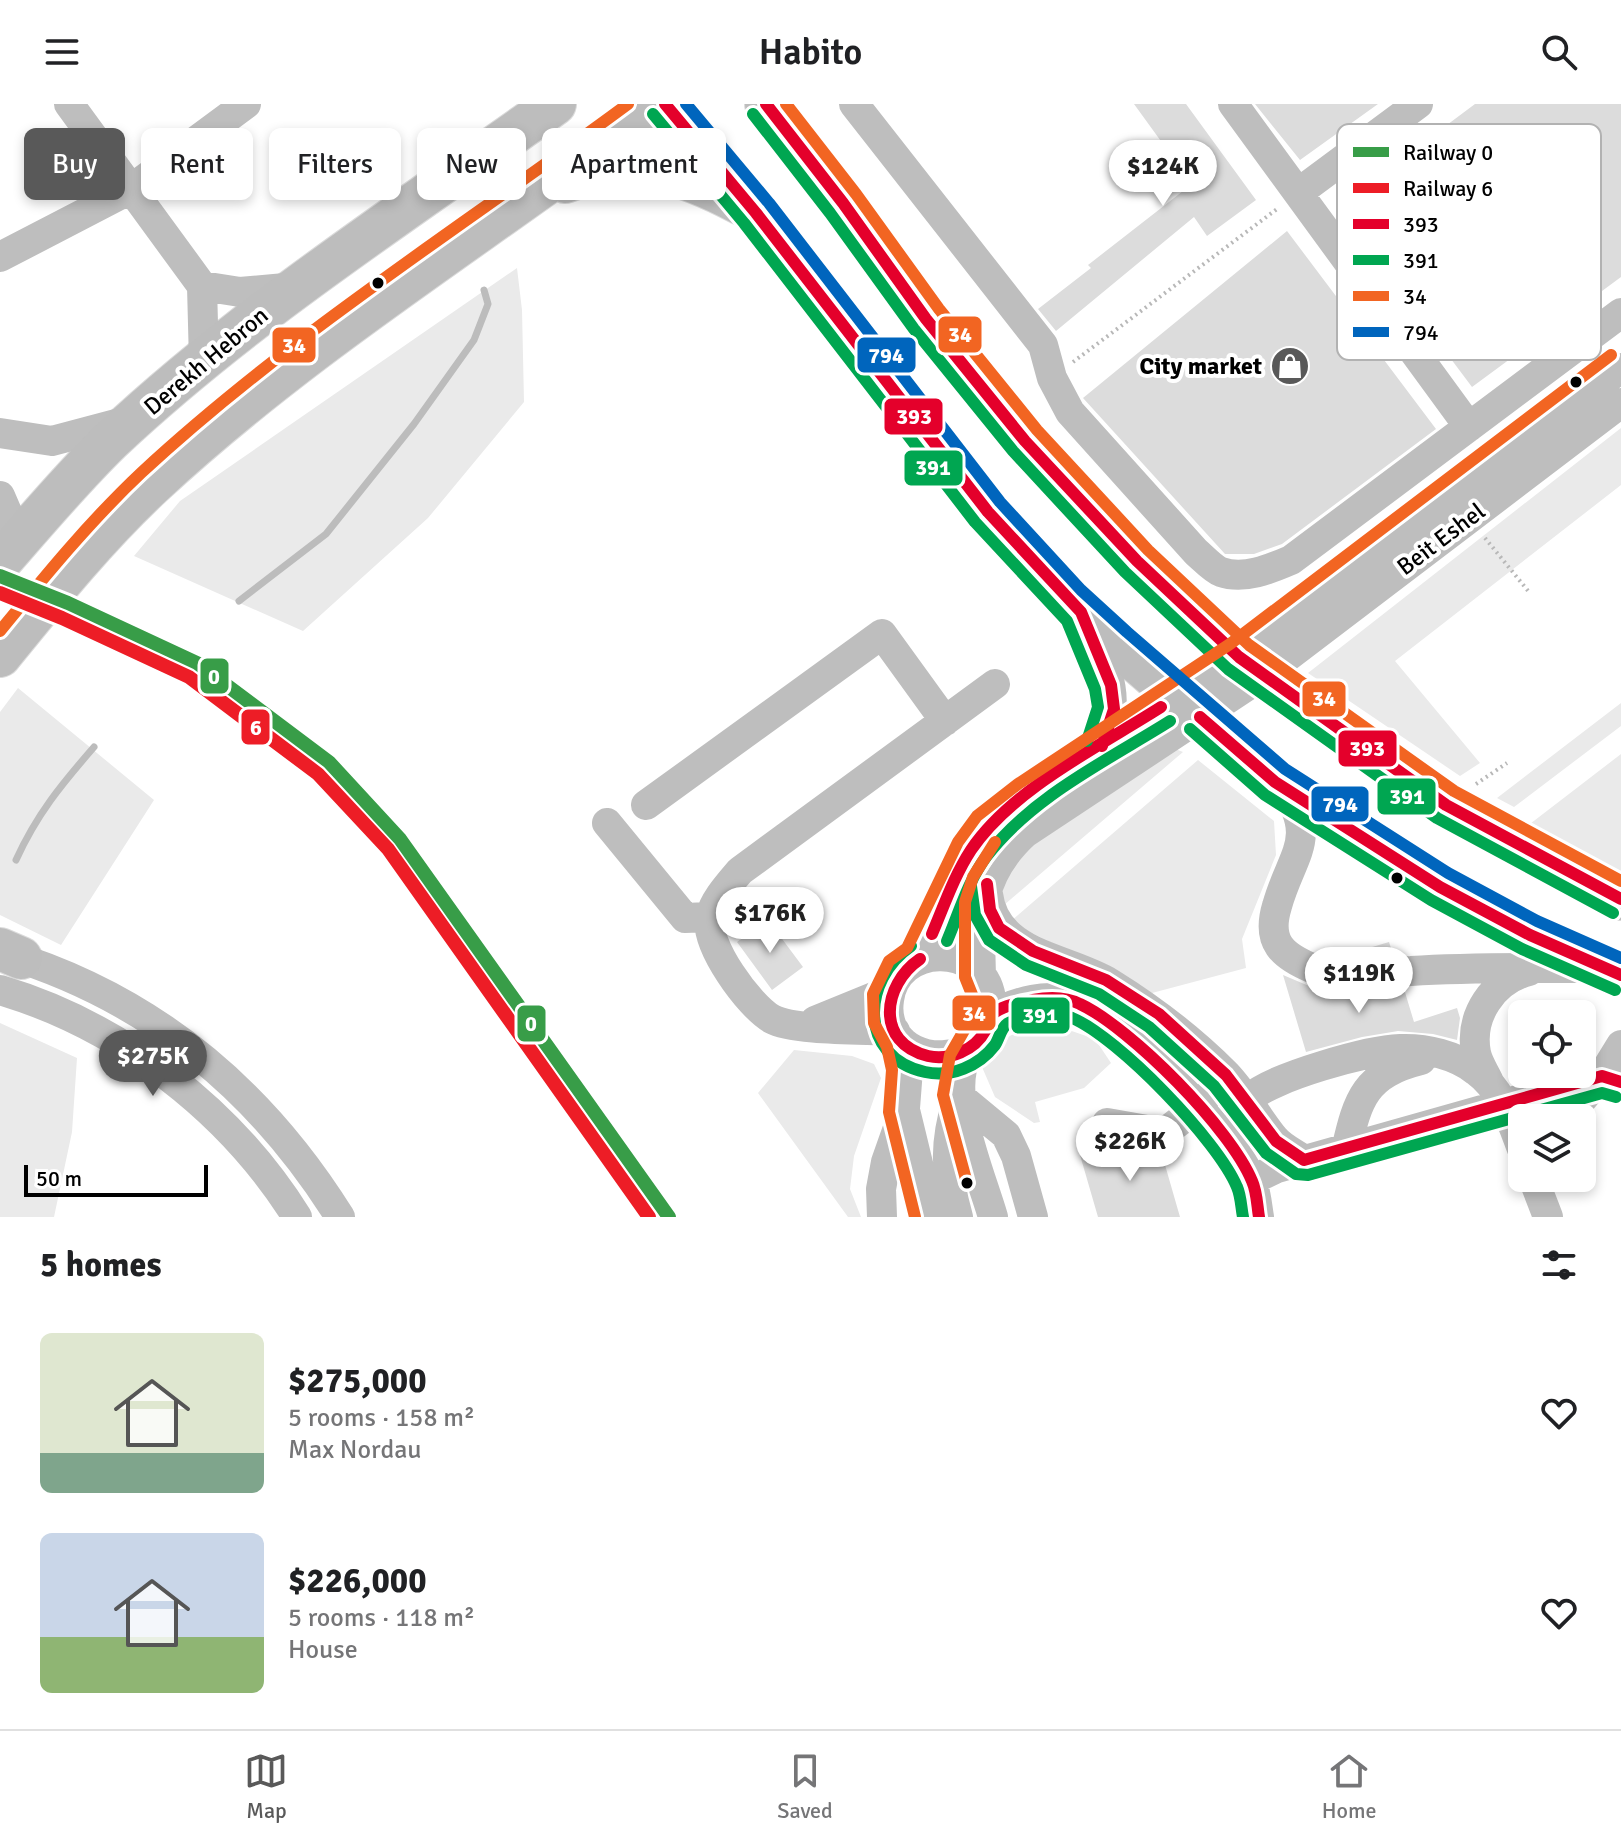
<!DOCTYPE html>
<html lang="en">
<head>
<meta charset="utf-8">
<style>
  :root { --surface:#fff; --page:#f2f2f2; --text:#202124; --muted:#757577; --line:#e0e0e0; --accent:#595959 }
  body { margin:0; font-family:Signika,sans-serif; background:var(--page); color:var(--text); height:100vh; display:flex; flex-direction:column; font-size:30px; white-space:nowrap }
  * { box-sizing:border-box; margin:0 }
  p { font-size:26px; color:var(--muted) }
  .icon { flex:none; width:44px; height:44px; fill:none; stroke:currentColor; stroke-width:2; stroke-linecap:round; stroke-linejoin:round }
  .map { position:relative; height:1113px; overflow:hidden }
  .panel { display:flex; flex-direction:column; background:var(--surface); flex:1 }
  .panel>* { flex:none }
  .banner { position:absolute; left:24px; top:24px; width:800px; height:72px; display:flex; gap:16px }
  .buttons { position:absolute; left:1508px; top:896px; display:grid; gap:16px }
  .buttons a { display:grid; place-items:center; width:88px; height:88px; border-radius:12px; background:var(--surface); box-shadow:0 4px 12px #0003; font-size:40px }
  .scale { position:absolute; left:24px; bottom:20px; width:184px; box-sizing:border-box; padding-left:8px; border:4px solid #000; border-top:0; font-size:22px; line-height:28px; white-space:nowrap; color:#000; -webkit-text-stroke:6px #fff; paint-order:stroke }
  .price { position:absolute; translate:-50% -68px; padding:0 18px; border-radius:28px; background:#fff; color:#222; font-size:26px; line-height:52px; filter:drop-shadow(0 2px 4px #0008) }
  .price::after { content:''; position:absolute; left:50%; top:48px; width:24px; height:18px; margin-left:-12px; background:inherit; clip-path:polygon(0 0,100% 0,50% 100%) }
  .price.on { background:var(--accent); color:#fff }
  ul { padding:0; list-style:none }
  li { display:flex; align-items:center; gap:24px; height:200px; padding:0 40px }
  li span { display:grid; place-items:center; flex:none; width:224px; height:160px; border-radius:12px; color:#555 }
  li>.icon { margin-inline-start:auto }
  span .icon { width:96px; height:96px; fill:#fffc; stroke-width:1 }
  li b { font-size:34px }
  h2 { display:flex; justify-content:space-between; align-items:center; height:96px; padding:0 40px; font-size:34px }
  .tag { padding:0 28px; border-radius:12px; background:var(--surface); box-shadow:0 4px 12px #0003; font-size:28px; line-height:72px }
  .tag.on { background:var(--accent); color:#fff }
  header { display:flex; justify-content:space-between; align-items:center; height:104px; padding:0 40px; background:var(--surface); font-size:36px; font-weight:600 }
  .tab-bar { display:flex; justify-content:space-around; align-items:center; height:112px; border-top:2px solid var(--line); background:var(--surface); font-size:22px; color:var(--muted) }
  .tab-bar a { display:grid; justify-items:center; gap:4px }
  .tab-bar .on { color:var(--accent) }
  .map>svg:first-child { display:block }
  .green { fill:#eaeaea }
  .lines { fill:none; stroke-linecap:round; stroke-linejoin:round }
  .stream { stroke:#bcbcbc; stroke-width:7 }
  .building { fill:#dcdcdc }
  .highway-casing { stroke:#dbdbdb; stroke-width:44 }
  .path { stroke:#b8b8b8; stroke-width:4; stroke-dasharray:2 4; stroke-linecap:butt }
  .minor { stroke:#bebebe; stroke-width:30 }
  .highway { stroke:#bdbdbd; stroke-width:42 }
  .bus-1-casing { stroke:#fff; stroke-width:18 }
  .bus-2-casing { stroke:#fff; stroke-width:18 }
  .bus-3-casing { stroke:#fff; stroke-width:18 }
  .bus-4-casing { stroke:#fff; stroke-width:18 }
  .bus-1 { stroke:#e4002b; stroke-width:12 }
  .bus-2 { stroke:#00a651; stroke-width:12 }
  .bus-3 { stroke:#f26522; stroke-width:12 }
  .bus-4 { stroke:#0065bd; stroke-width:12 }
  .rail-1-casing { stroke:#fff; stroke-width:20 }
  .rail-2-casing { stroke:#fff; stroke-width:20 }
  .rail-1 { stroke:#389d48; stroke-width:14 }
  .rail-2 { stroke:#ed1d26; stroke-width:14 }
  .bus-dot { fill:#000; stroke:#fff; stroke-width:3 }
  .labels { text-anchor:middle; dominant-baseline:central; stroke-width:8; stroke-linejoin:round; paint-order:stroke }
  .street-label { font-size:24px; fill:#000; stroke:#fff }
  .poi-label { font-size:24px; font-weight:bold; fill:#000; stroke:#fff; text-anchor:end }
  .key { fill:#fff; stroke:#b2b2b2; stroke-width:2 }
  .key-label { font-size:22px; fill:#000 }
  .line-badge { stroke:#fff; stroke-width:3 }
  .badge-label { font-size:22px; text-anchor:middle; font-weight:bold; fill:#fff }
</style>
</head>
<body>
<header><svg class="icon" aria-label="menu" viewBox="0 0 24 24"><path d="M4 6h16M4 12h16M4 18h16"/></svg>Habito<svg class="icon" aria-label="search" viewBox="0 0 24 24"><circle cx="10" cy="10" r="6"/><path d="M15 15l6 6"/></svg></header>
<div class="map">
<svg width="1621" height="1113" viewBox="0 0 1621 1113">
  <rect width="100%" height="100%" fill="#fff"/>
  <path class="green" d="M517,164L522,206L524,298L428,414L303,527L134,452L180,397Z
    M1621,324V381L1395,557L1480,659L1460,672L1308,569Z
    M18,584L154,696L61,841L0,811V608Z
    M1621,599V622L1514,703L1497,694Z
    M1173,644L1183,648L1004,801L1002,785L1016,746Z
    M1621,650V770L1526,723Z
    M1198,656L1274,717L1276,751L1242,835L1246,864L1152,889L1010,818Z
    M0,919L77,954L72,1028L54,1113H0Z
    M1060,923L1095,935L1111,959L1084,984L1035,998L1040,1018L1034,1019L995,993L982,963C1005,926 1018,925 1060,923Z
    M794,946L852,952L874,960L881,974L854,1052L850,1085L861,1113H848L758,989Z"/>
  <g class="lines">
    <path class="stream" d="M239,497L326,430L414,320L474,236L488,200L484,186
      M16,756C37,710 61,681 94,643"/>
  </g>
  <path class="building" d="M1134,0H1186L1256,96L1207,132L1194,113L1056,227L1038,205L1091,164L1088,161L1192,80Z
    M1255,0H1378L1300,56Z
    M1475,0H1621V173L1472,283L1337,103Z
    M1287,127L1436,325L1282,440L1254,450H1225L1083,294Z
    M768,816L803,863L772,886L737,838Z
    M1389,838L1393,850L1342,852Z
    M1283,871L1309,882L1335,888L1404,885L1414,918L1457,904L1460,914L1457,936L1433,930L1398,927L1362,933L1306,948Z
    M1124,1040L1161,1047L1180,1113H1098L1080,1051Z"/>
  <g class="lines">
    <g class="highway-casing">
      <path id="highway" d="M665,0L756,109L988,408L1070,497L1116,540L1275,678L1351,728L1440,783L1530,831L1621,871
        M766,0L843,99L926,215L1025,337L1137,457L1239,553L1446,701L1621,795
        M565,78C633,53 680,67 741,100
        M0,458C36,417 71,375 110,337C245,210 404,108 555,0
        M0,552C48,493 97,432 153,380C307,237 488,127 655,0
        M0,845L21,854"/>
    </g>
    <path class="path" d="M1073,258L1277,105
      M1485,434L1529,488
      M1476,680L1507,659"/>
    <path class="minor" d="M69,0L202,182L204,258
      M854,0L1043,241L1052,274L1070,308L1196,448C1203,454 1213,465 1221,468C1244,476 1270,465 1291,456L1621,209
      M1233,0L1469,323
      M1298,89L1418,0
      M0,153L131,85L246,0
      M202,182L240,188L296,183
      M0,329L52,337L131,316
      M0,392L19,436
      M1086,519C1107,565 1123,592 1102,642
      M1284,684C1319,735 1291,751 1277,802C1266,838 1282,852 1314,865C1343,876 1381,868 1411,867C1472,863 1532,864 1593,864
      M646,701L882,530L945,617
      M607,719L685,814L710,813
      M988,790C995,851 1067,853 1110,879C1152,905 1191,935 1226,970C1245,990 1257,1013 1274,1034C1281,1043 1294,1049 1304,1056
      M3,849C150,893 260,985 340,1113
      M920,855L972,745L1005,709L1102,642L1239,553L1621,264
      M981,871C979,812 979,771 1025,729L1262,572L1621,299
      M0,886C121,922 230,1006 297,1113
      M990,912C1016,897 1049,888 1078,899C1120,914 1237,1035 1252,1077C1256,1088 1257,1101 1259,1113
      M815,917L891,886
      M895,927C867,925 794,927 772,915C749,902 704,840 710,813C714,796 729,780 740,767L995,580
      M972,942C936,965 882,944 889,896C896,839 982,837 991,894C995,925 968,938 962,965C953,1007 981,1072 993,1113
      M1489,978C1485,969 1478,959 1476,949C1469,912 1493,876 1529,867
      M959,992L1006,1031L1016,1052L1033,1113
      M958,993C944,1040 945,1067 958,1113
      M905,1006L931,1113
      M1566,1014L1602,972L1621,941
      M1107,1019L1164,1029L1198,1003L1209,990
      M1235,1046C1236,1029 1238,1007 1250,994C1272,973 1369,946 1400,945C1426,944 1456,951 1476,967C1502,986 1511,1016 1522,1045
      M1346,1046C1358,994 1365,970 1421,956
      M1533,1074L1548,1113
      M1252,1076L1277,1064L1602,972L1621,978
      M882,1113L881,1085L886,1058L905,1004L908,965L902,937"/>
    <use href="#highway" class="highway"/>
    <g class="bus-1-casing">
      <path id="bus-1" d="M665,0L756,109L988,408L1081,508L1111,581L1114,605L1102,642
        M766,0L843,99L926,215L1025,337L1137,457L1239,553L1446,701L1621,795
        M1200,613L1275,678L1440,783L1530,831L1621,871
        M987,780L990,806L999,824L1033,847L1106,876L1159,910L1226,971L1276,1037L1304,1056L1602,972L1621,978
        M932,830C944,802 954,772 971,746C1012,685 1100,642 1161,603
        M920,855C882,881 875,939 928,952C949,957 975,946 985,927C988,921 988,915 993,910C1002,901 1020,899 1033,896C1048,893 1066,893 1080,900C1131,924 1231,1025 1252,1077C1257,1088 1257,1101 1259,1113"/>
    </g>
    <g class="bus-2-casing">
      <path id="bus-2" d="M653,10L744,119L975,418L1067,517L1095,585L1098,603L1087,637
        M753,10L830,109L914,225L1013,347L1125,468L1228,565L1437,714L1613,809
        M1190,625L1265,691L1431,796L1522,845L1615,886
        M971,782L975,811L989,836L1026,861L1099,890L1149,923L1214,982L1266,1049L1296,1070L1308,1071L1602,989L1616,993
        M947,837C959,809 968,777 986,753C1031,693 1108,656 1170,617
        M911,842C861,876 858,953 925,968C951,974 979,962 995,941C999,935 1001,924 1007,920C1014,915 1027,914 1036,912C1048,910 1061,910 1072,914C1118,933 1218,1037 1237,1083C1241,1092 1241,1103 1243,1113"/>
    </g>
    <g class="bus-3-casing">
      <path id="bus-3" d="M786,0L856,90L939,205L1037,326L1148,446L1249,541L1454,687L1621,777
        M0,527C45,472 90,417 141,369C291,230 465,121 628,0
        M967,1079L943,991L950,951L974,909L975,898L965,873V798L973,773L995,738
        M915,1113L889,1008L892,966L887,943L874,919L873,890L889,857L907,844L958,738L977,712L1018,680L1230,540L1611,251"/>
    </g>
    <g class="bus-4-casing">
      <path id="bus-4" d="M686,0L769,99L1000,398L1081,486L1127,528L1285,665L1448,769L1537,817L1621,854"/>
    </g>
    <use href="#bus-1" class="bus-1"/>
    <use href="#bus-2" class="bus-2"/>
    <use href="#bus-3" class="bus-3"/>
    <use href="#bus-4" class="bus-4"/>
    <g class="rail-1-casing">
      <path id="rail-1" d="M0,472L68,499L197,559L329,658L400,735L669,1113"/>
    </g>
    <g class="rail-2-casing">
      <path id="rail-2" d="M0,489L62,514L189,573L318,670L388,745L649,1113"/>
    </g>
    <use href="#rail-1" class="rail-1"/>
    <use href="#rail-2" class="rail-2"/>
  </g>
  <defs>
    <g id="shop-disc" transform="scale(2)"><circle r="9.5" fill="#595959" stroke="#fff"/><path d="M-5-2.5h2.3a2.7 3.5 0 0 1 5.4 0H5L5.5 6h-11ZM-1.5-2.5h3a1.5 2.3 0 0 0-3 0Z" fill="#fff"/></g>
  </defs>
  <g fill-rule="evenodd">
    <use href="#shop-disc" x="1290" y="262"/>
  </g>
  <g class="bus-dot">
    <circle cx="378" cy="179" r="7"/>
    <circle cx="1576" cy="278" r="7"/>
    <circle cx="1397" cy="774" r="7"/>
    <circle cx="967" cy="1079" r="7"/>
  </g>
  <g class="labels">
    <g class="street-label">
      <text transform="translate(206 257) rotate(-40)">Derekh Hebron</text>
      <text transform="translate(1441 435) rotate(-37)">Beit Eshel</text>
    </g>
    <g class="poi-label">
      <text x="1262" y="262">City market</text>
    </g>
  </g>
  <rect x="1337" y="20" width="264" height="236" rx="12" class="key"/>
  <rect x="1353" y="43" width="36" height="10" fill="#389d48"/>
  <rect x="1353" y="79" width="36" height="10" fill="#ed1d26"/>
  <rect x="1353" y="115" width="36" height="10" fill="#e4002b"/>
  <rect x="1353" y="151" width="36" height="10" fill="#00a651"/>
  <rect x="1353" y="187" width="36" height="10" fill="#f26522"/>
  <rect x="1353" y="223" width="36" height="10" fill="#0065bd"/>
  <g class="key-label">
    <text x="1403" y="56">Railway 0</text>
    <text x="1403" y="92">Railway 6</text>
    <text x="1403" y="128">393</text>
    <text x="1403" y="164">391</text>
    <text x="1403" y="200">34</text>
    <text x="1403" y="236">794</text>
  </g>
  <g class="line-badge">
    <rect x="937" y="211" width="46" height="39" rx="8" fill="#f26522"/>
    <rect x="271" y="222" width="46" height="38" rx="8" fill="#f26522"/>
    <rect x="856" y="232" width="61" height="38" rx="8" fill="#0065bd"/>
    <rect x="883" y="293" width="61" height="39" rx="8" fill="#e4002b"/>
    <rect x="903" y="345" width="61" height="38" rx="8" fill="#00a651"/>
    <rect x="199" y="553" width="31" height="38" rx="8" fill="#389d48"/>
    <rect x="1301" y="576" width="46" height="38" rx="8" fill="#f26522"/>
    <rect x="240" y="604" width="31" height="38" rx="8" fill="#ed1d26"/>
    <rect x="1337" y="625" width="61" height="39" rx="8" fill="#e4002b"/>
    <rect x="1376" y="673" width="61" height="39" rx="8" fill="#00a651"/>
    <rect x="1310" y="681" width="60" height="38" rx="8" fill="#0065bd"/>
    <rect x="951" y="890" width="46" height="38" rx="8" fill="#f26522"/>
    <rect x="1010" y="892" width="61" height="39" rx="8" fill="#00a651"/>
    <rect x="516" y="900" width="31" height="39" rx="8" fill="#389d48"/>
  </g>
  <g class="badge-label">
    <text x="960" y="238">34</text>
    <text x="294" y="249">34</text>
    <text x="886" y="259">794</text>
    <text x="914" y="320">393</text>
    <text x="933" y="371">391</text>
    <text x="214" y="580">0</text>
    <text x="1324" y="602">34</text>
    <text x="256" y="631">6</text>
    <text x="1367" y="652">393</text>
    <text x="1407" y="700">391</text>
    <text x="1340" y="708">794</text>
    <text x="974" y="917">34</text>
    <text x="1040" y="919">391</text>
    <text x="531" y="927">0</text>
  </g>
</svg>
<div class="buttons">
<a><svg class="icon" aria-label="locate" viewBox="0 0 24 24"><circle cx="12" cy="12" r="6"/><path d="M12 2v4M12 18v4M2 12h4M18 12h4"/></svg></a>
<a><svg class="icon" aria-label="layers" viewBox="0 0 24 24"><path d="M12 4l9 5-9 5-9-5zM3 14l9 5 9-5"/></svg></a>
</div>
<div class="scale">50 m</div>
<b class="price" style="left:1163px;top:104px">$124K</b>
<b class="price" style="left:770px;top:851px">$176K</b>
<b class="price" style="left:1359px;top:911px">$119K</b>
<b class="price on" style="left:153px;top:994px">$275K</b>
<b class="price" style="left:1130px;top:1079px">$226K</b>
<div class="banner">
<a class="tag on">Buy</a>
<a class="tag">Rent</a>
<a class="tag">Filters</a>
<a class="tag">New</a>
<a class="tag">Apartment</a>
</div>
</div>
<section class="panel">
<h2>5 homes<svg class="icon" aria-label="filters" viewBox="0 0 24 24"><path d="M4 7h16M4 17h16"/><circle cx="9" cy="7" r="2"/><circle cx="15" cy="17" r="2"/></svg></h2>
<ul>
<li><span style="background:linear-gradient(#dfe7d0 75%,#7fa58c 0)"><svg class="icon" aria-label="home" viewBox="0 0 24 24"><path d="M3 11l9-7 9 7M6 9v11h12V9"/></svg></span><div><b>$275,000</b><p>5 rooms · 158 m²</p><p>Max Nordau</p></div><svg class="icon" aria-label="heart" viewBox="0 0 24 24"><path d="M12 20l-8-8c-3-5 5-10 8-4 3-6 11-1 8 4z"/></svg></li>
<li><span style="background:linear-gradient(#c9d6e8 65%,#8fb573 0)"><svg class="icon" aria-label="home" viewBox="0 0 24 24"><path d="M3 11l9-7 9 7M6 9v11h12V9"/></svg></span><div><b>$226,000</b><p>5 rooms · 118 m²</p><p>House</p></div><svg class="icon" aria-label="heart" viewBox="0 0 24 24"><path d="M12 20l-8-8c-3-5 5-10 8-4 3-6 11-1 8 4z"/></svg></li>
</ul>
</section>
<nav class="tab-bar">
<a class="on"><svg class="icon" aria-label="map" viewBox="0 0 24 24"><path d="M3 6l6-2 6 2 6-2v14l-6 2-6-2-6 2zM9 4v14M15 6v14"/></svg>Map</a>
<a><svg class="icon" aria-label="saved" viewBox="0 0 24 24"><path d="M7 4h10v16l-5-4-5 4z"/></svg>Saved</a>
<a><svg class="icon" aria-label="home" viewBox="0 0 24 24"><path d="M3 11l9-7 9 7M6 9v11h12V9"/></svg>Home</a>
</nav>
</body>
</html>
